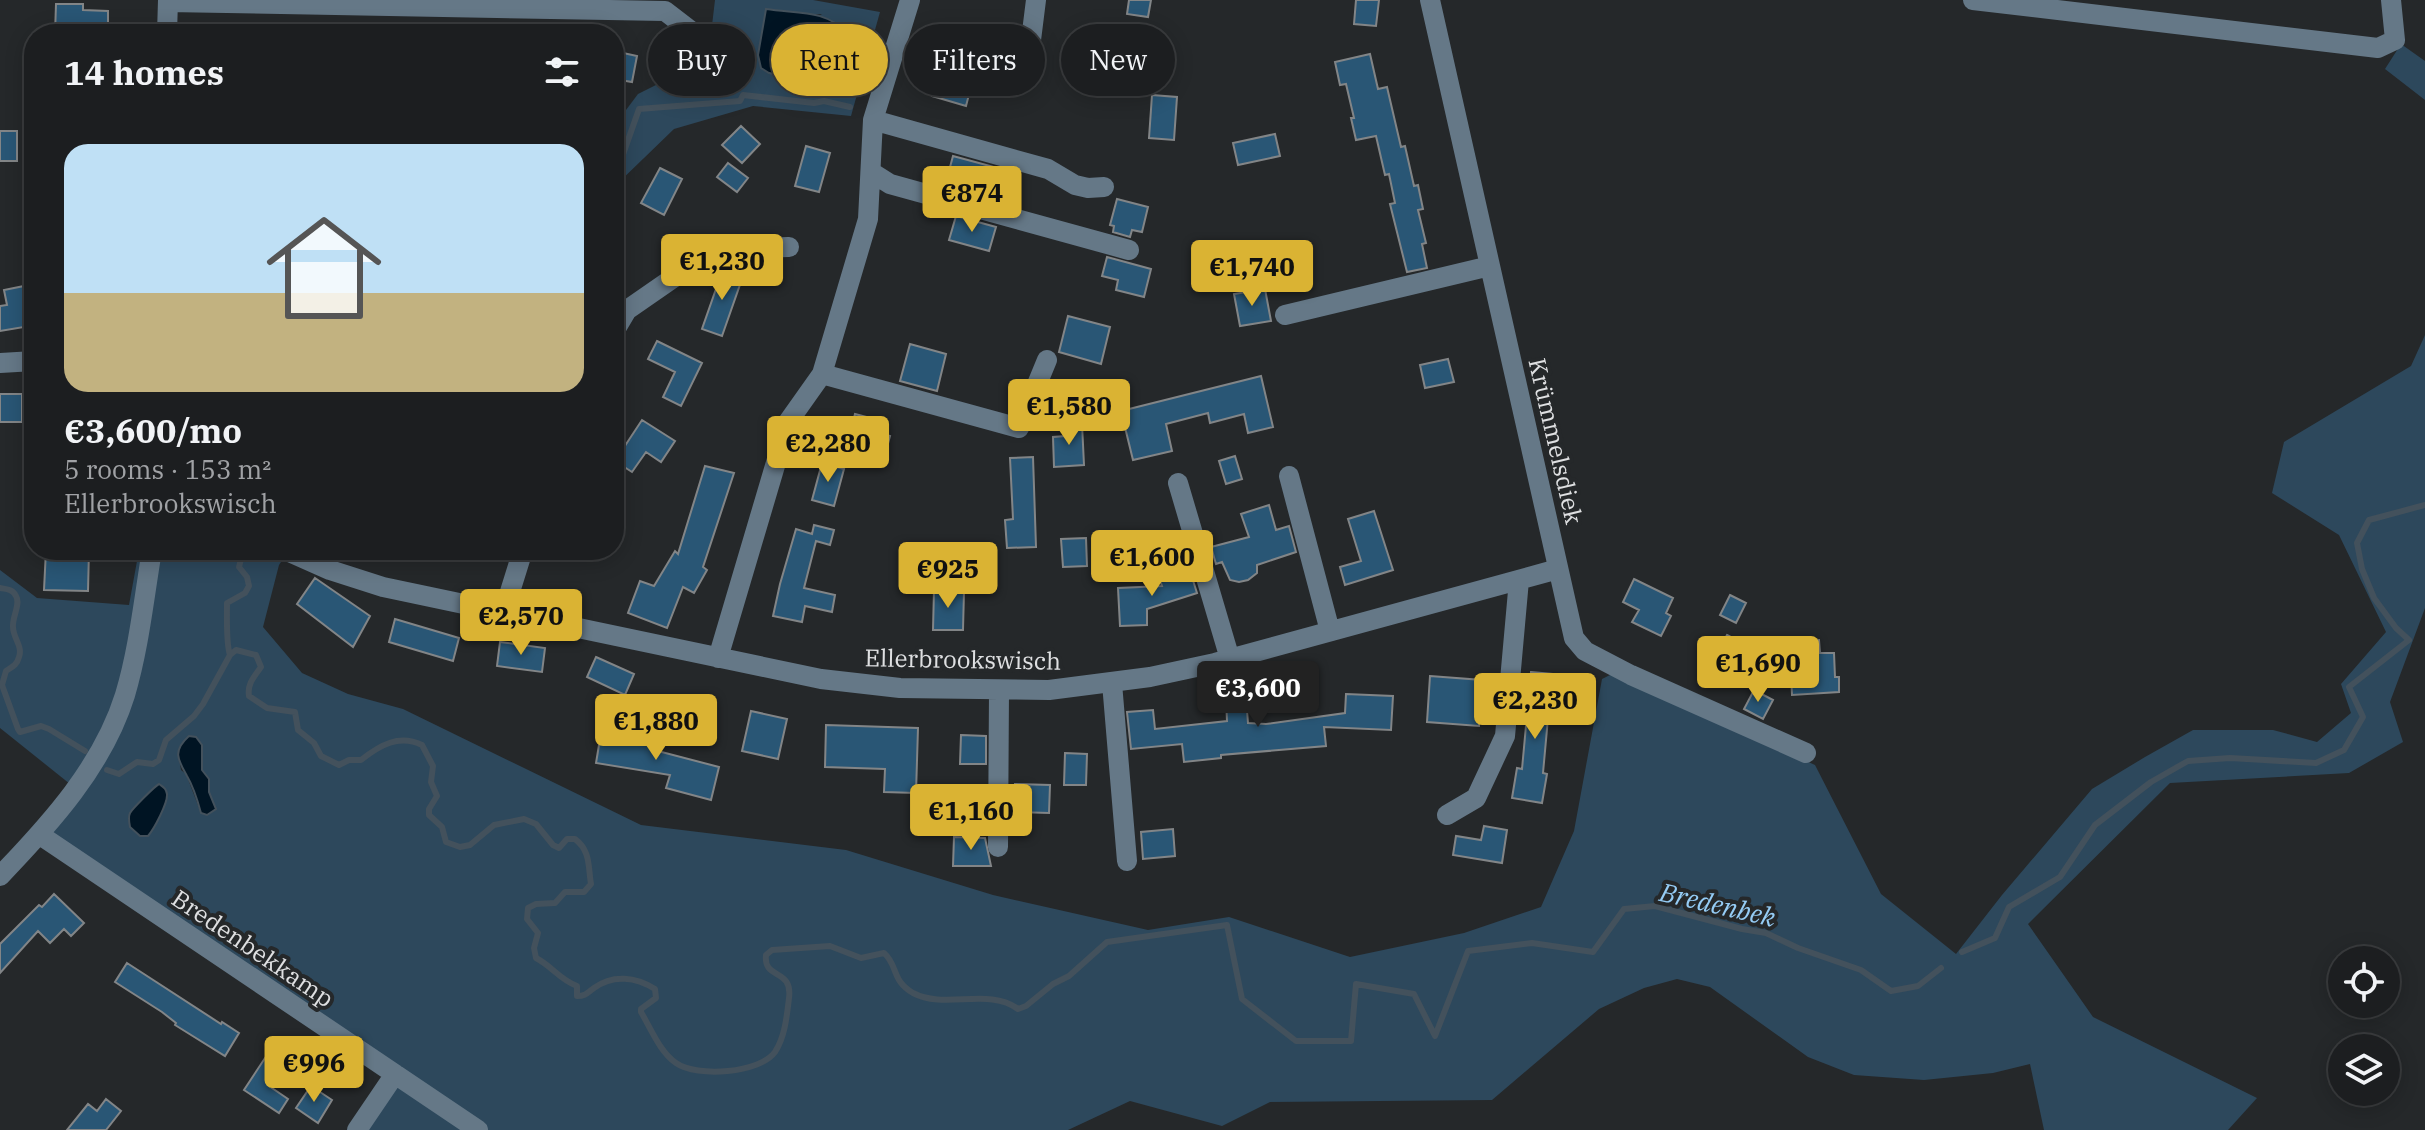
<!DOCTYPE html>
<html lang="en">
<head>
<meta charset="utf-8">
<style>
  :root { --surface:#1c1e20; --page:#252729; --text:#f1f3f6; --muted:#a0a2a5; --line:#3a3c3e; --accent:#dab333 }
  body { margin:0; font-family:"IBM Plex Serif",serif; background:var(--page); color:var(--text); height:100vh; display:flex; flex-direction:column; font-size:30px; white-space:nowrap }
  * { box-sizing:border-box; margin:0 }
  p { font-size:26px; color:var(--muted) }
  .icon { flex:none; width:44px; height:44px; fill:none; stroke:currentColor; stroke-width:2; stroke-linecap:round; stroke-linejoin:round }
  .map { position:relative; flex:1; overflow:hidden }
  .panel { position:absolute; left:24px; top:24px; width:600px; height:536px; display:flex; flex-direction:column; background:var(--surface); border-radius:32px; box-shadow:0 4px 20px #0003,0 0 0 2px var(--line) }
  .panel>* { flex:none }
  .top-card { position:absolute; left:648px; top:24px; width:760px; height:72px; display:flex; gap:16px }
  .buttons { position:absolute; left:2328px; top:946px; display:grid; gap:16px }
  .buttons a { display:grid; place-items:center; width:72px; height:72px; border-radius:50%; background:var(--surface); box-shadow:0 4px 20px #0003,0 0 0 2px var(--line); font-size:40px }
  .price { position:absolute; translate:-50% -68px; padding:0 18px; border-radius:8px; background:var(--accent); color:#111; font-size:26px; line-height:52px; filter:drop-shadow(0 2px 4px #0008) }
  .price::after { content:''; position:absolute; left:50%; top:48px; width:24px; height:18px; margin-left:-12px; background:inherit; clip-path:polygon(0 0,100% 0,50% 100%) }
  .price.current { background:#222; color:#fff }
  ul { padding:0; list-style:none }
  li { display:grid; align-content:center; gap:16px; height:424px; padding:0 40px }
  li+li { border-top:2px solid var(--line) }
  li span { display:grid; place-items:center; height:248px; border-radius:24px; color:#555 }
  li>.icon { margin-inline-start:auto }
  span .icon { width:144px; height:144px; fill:#fffc; stroke-width:1 }
  li b { font-size:34px }
  h2 { display:flex; justify-content:space-between; align-items:center; height:96px; padding:0 40px; font-size:34px }
  .pill { padding:0 28px; border-radius:36px; background:var(--surface); box-shadow:0 4px 20px #0003,0 0 0 2px var(--line); font-size:28px; line-height:72px }
  .pill.current { background:var(--accent); color:#111 }
  .map>svg:first-child { display:block }
  .green { fill:#2d485c; fill-rule:evenodd }
  .water { fill:#001423; stroke:#43515c; stroke-width:2 }
  .lines { fill:none; stroke-linecap:round; stroke-linejoin:round }
  .stream { stroke:#43515c; stroke-width:6 }
  .building { fill:#295675; stroke:#828587; stroke-width:2 }
  .minor { stroke:#657887; stroke-width:20 }
  .labels { text-anchor:middle; dominant-baseline:central; stroke-width:8; stroke-linejoin:round; paint-order:stroke }
  .street-label { font-size:24px; fill:#dfe0e2; stroke:#25282a }
  .water-label { font-size:26px; font-style:italic; fill:#95ccf5; stroke:#25282a }
</style>
</head>
<body>
<div class="map">
<svg width="2425" height="1130" viewBox="0 0 2425 1130">
  <rect width="100%" height="100%" fill="#25282a"/>
  <path class="green" d="M715,0H813L880,12L851,116L753,106L674,129L614,187V126L638,94L708,59ZM766,9L807,15L822,14L758,55Z
    M2401,44L2425,61V100L2385,69Z
    M2425,335V608L2390,702L2403,742L2349,773L2170,783L2028,924L2093,1017L2257,1098L2228,1130H2044L2030,1064L1993,1073L1924,1080L1854,1075L1808,1057L1710,987L1677,979L1644,988L1599,1009L1492,1100L1270,1102L1222,1126L1130,1101L1068,1130H358L394,1075L40,835L75,788L0,728V570L37,598L129,605L139,550H289L279,565L263,627L302,673L348,694L403,709L641,825L846,850L993,895L1148,930L1229,917L1350,957L1464,933L1541,907L1574,831L1602,679L1614,673L1815,765L1881,894L1956,954L2002,895L2092,789L2145,757L2193,730H2273L2317,742L2351,713L2341,684L2386,632L2339,535L2272,493L2284,442L2411,366ZM202,745V770C212,782 206,791 214,804L201,813L186,774L181,770L178,752L182,746Z"/>
  <path class="water" d="M766,9C797,14 825,9 847,33L835,80L826,85L769,73L761,68L758,55Z
    M189,736L196,737L202,745V770L209,779V792L216,809L207,815L201,813C198,802 193,786 187,776C178,760 172,751 189,736Z
    M159,784C163,787 166,788 167,794C168,803 154,829 148,836H140L130,827C129,822 128,817 130,813C132,809 155,786 159,784Z"/>
  <g class="lines">
    <path class="stream" d="M614,180L639,109L740,101L743,95L814,103L824,101L850,107
      M0,588C6,589 13,589 16,596C21,604 12,617 13,627C13,638 23,646 19,657C17,665 12,667 6,671L2,685L18,729L20,732L41,726L49,729L85,751
      M230,655C226,644 227,617 227,603L245,593L249,586L247,577L239,567L242,555L248,551
      M107,770L119,774L137,762L153,764L159,760L166,740L194,716L203,704L230,655L236,650L256,655L261,667C254,677 247,684 249,696L267,708L295,712L298,730L314,743L321,756L339,765L349,760H361C380,745 399,734 422,745L433,766L431,782L437,796L429,809V815L442,827L446,842L460,847L470,845L494,825L524,819L536,824L553,845L559,848L567,839H575C591,851 588,867 591,884L584,892H565L555,903L536,904L528,908L527,919L538,933L534,948L536,958C553,967 559,979 577,986V996C586,996 587,993 594,988C613,974 636,977 655,989L656,998L641,1009V1012C651,1029 660,1052 676,1063C697,1078 760,1073 775,1052C785,1037 787,1015 789,998C793,968 763,980 766,955L772,950L830,946L861,958L884,953C898,965 891,980 913,993C945,1010 989,987 1018,1009L1026,1006L1053,984L1069,976L1107,942L1227,925L1242,999L1296,1041H1351L1356,984L1414,994L1435,1036L1468,951L1532,943L1593,952L1624,909L1655,906L1742,929L1766,933L1798,948L1861,970L1891,991L1918,986L1941,968
      M1962,952L1995,938L2009,907L2060,877L2095,825L2151,782L2188,761L2230,758L2316,763L2344,750L2363,717L2349,687L2409,640L2396,628L2374,598L2362,569L2357,543L2369,520L2425,505"/>
  </g>
  <path class="building" d="M1129,0H1151L1148,17L1127,14Z
    M1356,0H1379L1376,26L1354,24Z
    M56,4H83V10L108,11V32L55,34Z
    M614,51L637,56L632,82L614,79Z
    M1370,54L1378,89L1387,87L1401,147L1405,146L1414,186L1418,185L1423,209L1418,210L1426,243L1422,244L1427,268L1407,272L1390,204L1395,203L1389,174L1385,175L1376,136L1356,140L1351,118H1354L1346,84L1340,85L1335,62Z
    M1000,56L1021,57L1029,61L1027,85L998,83Z
    M939,70L973,79L966,106L932,96Z
    M1152,95L1177,97L1174,140L1149,138Z
    M741,126L760,144L742,163L722,145Z
    M0,131H17V161H0Z
    M1275,134L1280,156L1238,165L1233,143Z
    M806,146L830,153L819,192L795,186Z
    M953,156L1001,169L993,199L962,190L964,186L946,182Z
    M728,163L748,178L737,192L717,177Z
    M660,168L682,179L664,215L641,203Z
    M1117,199L1148,207L1142,232L1132,230L1130,237L1113,232L1114,226L1110,225Z
    M956,216L996,227L989,251L949,240Z
    M1107,257L1151,269L1144,297L1116,290L1118,280L1102,276Z
    M723,269L743,276L722,336L702,329Z
    M24,286L30,326L0,331V306L7,305L4,290Z
    M1265,289L1271,321L1240,326L1234,294Z
    M1068,316L1110,327L1101,364L1059,352Z
    M657,341L702,363L681,406L663,397L675,372L648,359Z
    M910,344L946,354L937,391L900,381Z
    M1448,359L1454,382L1425,388L1420,365Z
    M1261,376L1273,427L1248,433L1244,414L1210,423L1208,413L1166,424L1172,451L1133,460L1121,411Z
    M0,394H22V422H0Z
    M855,414L878,420L874,432L890,436L886,451L848,441Z
    M642,420L675,441L661,462L646,452L632,472L615,461Z
    M1082,424L1084,465L1054,467L1053,437L1065,436L1064,425Z
    M1235,456L1242,479L1226,484L1219,461Z
    M1033,457L1036,547L1007,548L1005,520L1013,519L1010,458Z
    M822,463L844,469L834,506L812,500Z
    M705,466L734,473L703,567L707,570L694,593L683,587L667,628L628,613L640,581L654,586L675,551L678,554Z
    M1269,505L1276,530L1289,526L1296,552L1257,565V573L1248,580L1239,582L1230,580L1222,562L1216,564L1211,547L1249,537L1241,514Z
    M1374,511L1393,570L1345,585L1340,567L1361,561L1348,519Z
    M814,525L834,530L830,545L816,541L804,588L835,595L832,612L805,606L802,622L773,616L780,584L796,529L812,534Z
    M1086,538L1087,566L1063,567L1061,539Z
    M46,550H89L88,591L44,590Z
    M1190,571L1197,593L1147,609V625L1120,626L1118,588L1162,586L1160,580Z
    M315,578L370,616L353,647L297,604Z
    M1634,579L1673,598L1666,613L1671,616L1661,636L1632,622L1639,610L1623,602Z
    M934,590L964,591L963,630H933Z
    M1730,595L1746,603L1736,623L1720,615Z
    M395,619L459,638L453,661L389,642Z
    M1727,635L1761,653L1748,678L1713,660Z
    M1819,640L1820,653H1834L1835,677H1839V692L1792,695L1791,673H1799L1797,642Z
    M500,642L545,648L542,672L497,666Z
    M596,657L634,674L625,695L587,677Z
    M1531,672L1552,674L1543,773L1547,774L1542,803L1512,798L1517,768L1522,769Z
    M1430,676L1482,680L1479,726L1427,722Z
    M1754,690L1773,700L1763,719L1744,709Z
    M1346,694L1393,696L1391,730L1324,727L1326,746L1221,755V758L1184,762L1182,744L1131,749L1127,712L1153,710L1155,729L1227,721L1226,698L1246,697L1248,723L1266,724L1345,713Z
    M751,711L787,719L778,759L742,751Z
    M826,725L918,728L916,793L884,792L885,769L825,767Z
    M602,727L657,736L654,750L719,767L711,800L666,788L670,775L596,763Z
    M961,735L986,736V764H960Z
    M1065,753L1087,754L1086,785H1064Z
    M1015,784L1050,785L1049,813L1015,812Z
    M1484,826L1507,830L1502,863L1453,855L1456,836L1481,840Z
    M1173,829L1175,856L1143,859L1141,832Z
    M954,837L985,838L991,866H953Z
    M54,894L84,923L71,936L64,929L50,943L38,931L0,973V944L39,905L42,907Z
    M127,963L221,1024L222,1022L239,1033L225,1056L175,1025L176,1023L162,1012L115,982Z
    M267,1055L286,1067L272,1088L288,1099L279,1113L244,1090Z
    M311,1086L332,1100L318,1123L296,1108Z
    M106,1099L121,1111L106,1130H67L88,1104L97,1111Z"/>
  <g class="lines">
    <path class="minor" d="M1430,0L1574,638L1585,651L1631,675L1806,753
      M1973,0L2378,48L2395,40L2391,0
      M168,2L665,11L691,31
      M167,34L168,0
      M1030,48L1036,0
      M873,120L1048,169L1075,185L1088,188L1104,187
      M871,172L890,184L1129,250
      M1285,315L1490,266
      M614,332L627,310L715,249L789,247
      M0,363L34,361
      M822,374L1019,428L1047,360
      M1289,476L1330,631
      M1178,483L1230,659
      M285,550L330,570L383,587L821,679L900,688L1049,690L1150,677L1215,663L1558,569
      M504,611L523,550
      M718,658L788,422L822,374L868,219L873,120L910,0
      M1112,683L1127,861
      M1447,815L1476,798L1505,736L1519,580
      M40,835L478,1130
      M998,847L999,691
      M0,876C50,824 103,766 125,695C139,648 144,598 152,550
      M357,1130L395,1074"/>
  </g>
  <g class="labels">
    <g class="street-label">
      <text transform="translate(1556 441) rotate(77)">Krümmelsdiek</text>
      <text transform="translate(963 659) rotate(1)">Ellerbrookswisch</text>
      <text transform="translate(253 948) rotate(34)">Bredenbekkamp</text>
    </g>
    <g class="water-label">
      <text transform="translate(1718 904) rotate(13)">Bredenbek</text>
    </g>
  </g>
</svg>
<div class="buttons">
<a><svg class="icon" aria-label="locate" viewBox="0 0 24 24"><circle cx="12" cy="12" r="6"/><path d="M12 2v4M12 18v4M2 12h4M18 12h4"/></svg></a>
<a><svg class="icon" aria-label="layers" viewBox="0 0 24 24"><path d="M12 4l9 5-9 5-9-5zM3 14l9 5 9-5"/></svg></a>
</div>
<b class="price" style="left:972px;top:234px">€874</b>
<b class="price" style="left:722px;top:302px">€1,230</b>
<b class="price" style="left:1252px;top:308px">€1,740</b>
<b class="price" style="left:1069px;top:447px">€1,580</b>
<b class="price" style="left:828px;top:484px">€2,280</b>
<b class="price" style="left:1152px;top:598px">€1,600</b>
<b class="price" style="left:948px;top:610px">€925</b>
<b class="price" style="left:521px;top:657px">€2,570</b>
<b class="price" style="left:1758px;top:704px">€1,690</b>
<b class="price current" style="left:1258px;top:729px">€3,600</b>
<b class="price" style="left:1535px;top:741px">€2,230</b>
<b class="price" style="left:656px;top:762px">€1,880</b>
<b class="price" style="left:971px;top:852px">€1,160</b>
<b class="price" style="left:314px;top:1104px">€996</b>
<div class="top-card">
<a class="pill">Buy</a>
<a class="pill current">Rent</a>
<a class="pill">Filters</a>
<a class="pill">New</a>
</div>
<section class="panel">
<h2>14 homes<svg class="icon" aria-label="filters" viewBox="0 0 24 24"><path d="M4 7h16M4 17h16"/><circle cx="9" cy="7" r="2"/><circle cx="15" cy="17" r="2"/></svg></h2>
<ul>
<li><span style="background:linear-gradient(#bfe0f5 60%,#c2b280 0)"><svg class="icon" aria-label="home" viewBox="0 0 24 24"><path d="M3 11l9-7 9 7M6 9v11h12V9"/></svg></span><div><b>€3,600/mo</b><p>5 rooms · 153 m²</p><p>Ellerbrookswisch</p></div></li>
</ul>
</section>
</div>
</body>
</html>
